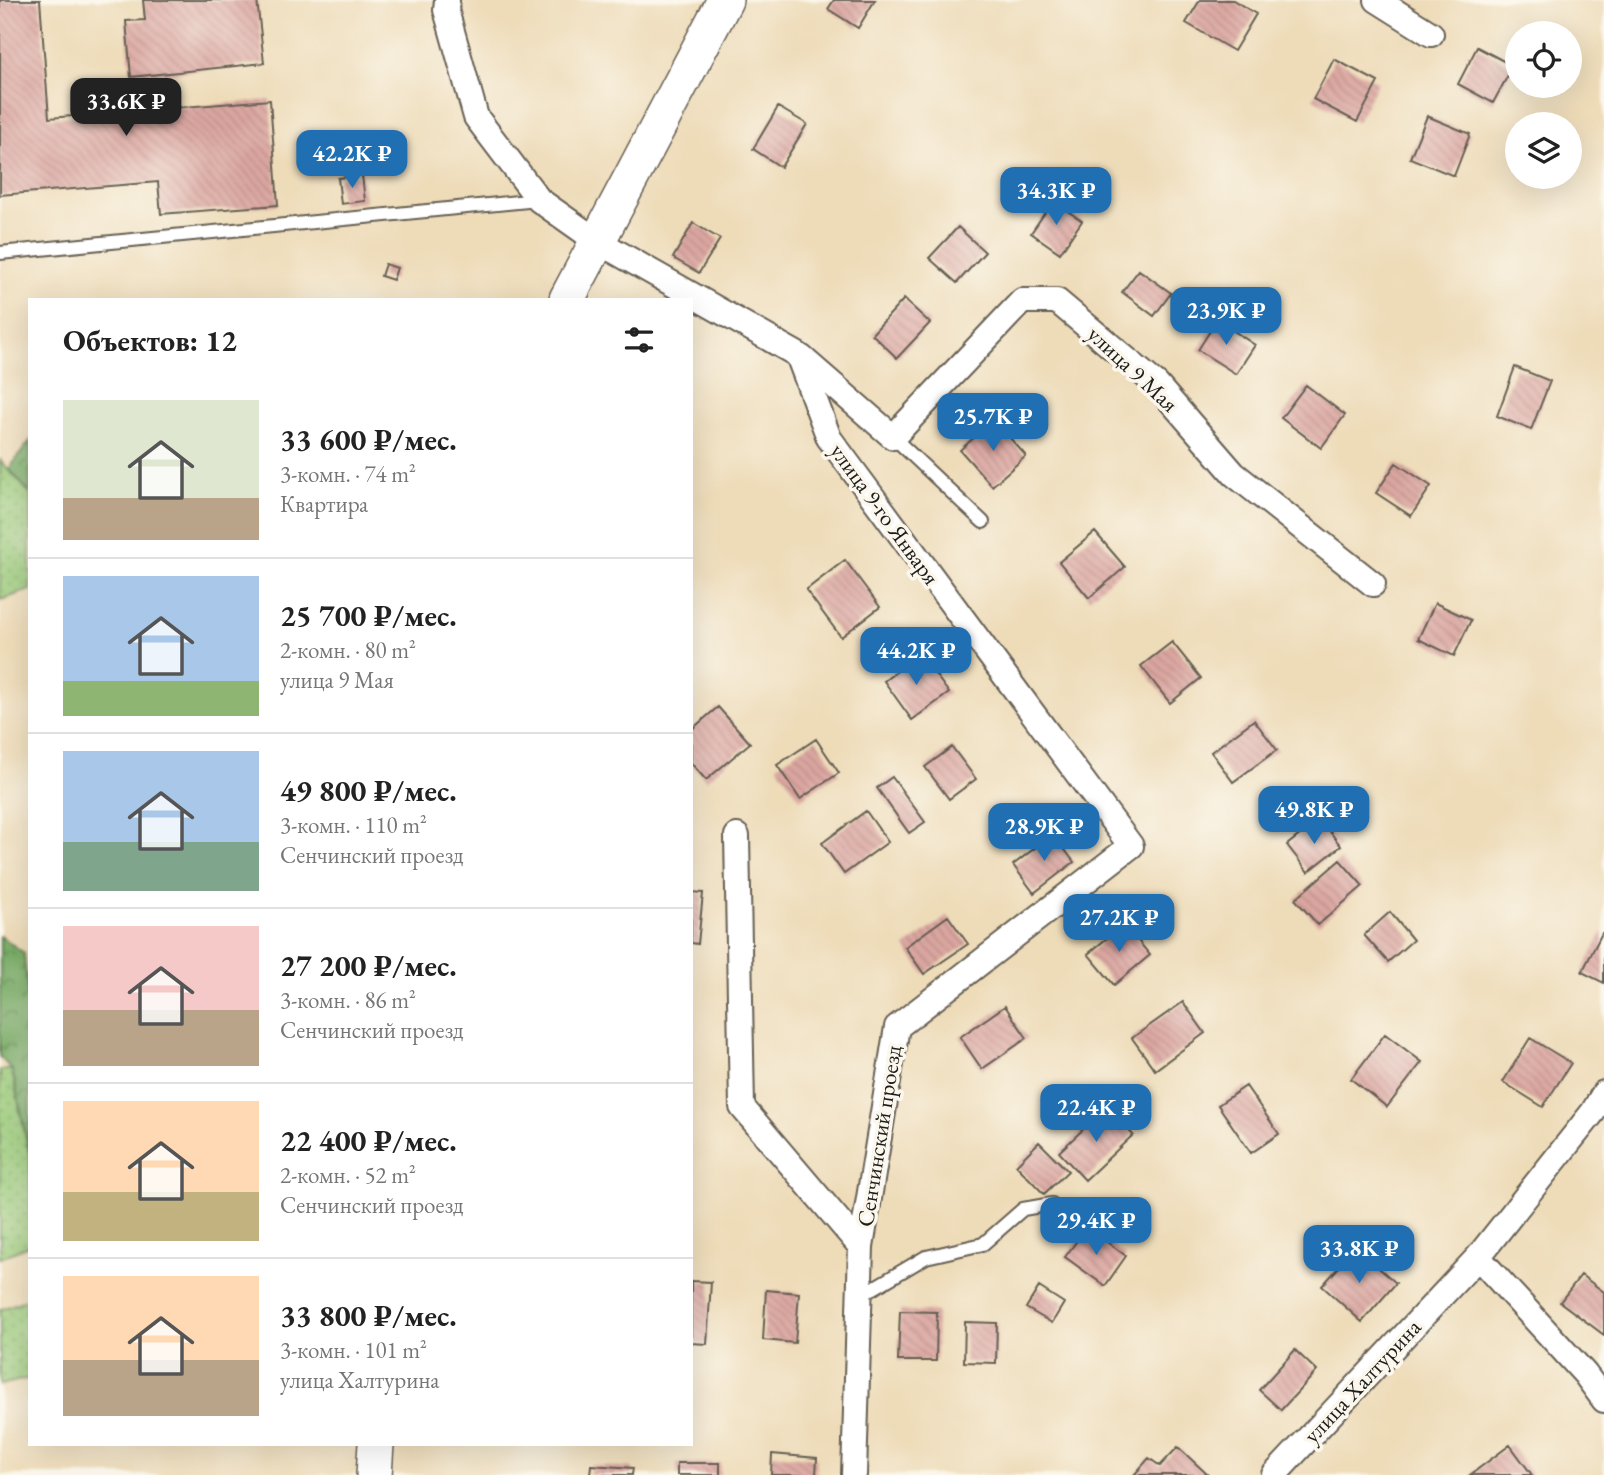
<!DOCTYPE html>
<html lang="ru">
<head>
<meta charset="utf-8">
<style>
  :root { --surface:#fff; --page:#f2f2f2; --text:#222; --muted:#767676; --line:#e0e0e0; --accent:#1f6fb2 }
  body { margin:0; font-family:"EB Garamond",serif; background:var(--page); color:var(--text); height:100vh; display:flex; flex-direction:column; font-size:26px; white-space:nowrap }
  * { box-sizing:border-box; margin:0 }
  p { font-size:23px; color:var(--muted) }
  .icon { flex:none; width:38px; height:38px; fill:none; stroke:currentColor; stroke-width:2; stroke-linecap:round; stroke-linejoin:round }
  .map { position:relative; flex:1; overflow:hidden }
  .details { position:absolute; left:28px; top:298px; width:665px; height:1148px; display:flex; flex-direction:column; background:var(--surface); border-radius:0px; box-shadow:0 7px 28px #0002 }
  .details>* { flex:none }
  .tools { position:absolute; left:1505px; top:21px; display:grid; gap:14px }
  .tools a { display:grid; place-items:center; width:77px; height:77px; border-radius:50%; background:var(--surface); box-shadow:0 7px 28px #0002; font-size:35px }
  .price { position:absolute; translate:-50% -60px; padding:0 16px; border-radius:14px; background:var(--accent); color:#fff; font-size:23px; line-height:46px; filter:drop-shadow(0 2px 4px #0008) }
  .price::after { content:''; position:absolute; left:50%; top:42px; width:21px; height:16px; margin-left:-10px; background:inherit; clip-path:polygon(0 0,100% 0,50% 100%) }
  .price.current { background:#222; color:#fff }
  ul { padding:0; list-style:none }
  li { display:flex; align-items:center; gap:21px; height:175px; padding:0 35px }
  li+li { border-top:2px solid var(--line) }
  li span { display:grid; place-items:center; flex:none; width:196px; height:140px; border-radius:0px; color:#555 }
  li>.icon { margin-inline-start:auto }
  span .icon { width:84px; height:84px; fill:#fffc; stroke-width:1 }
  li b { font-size:30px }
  h2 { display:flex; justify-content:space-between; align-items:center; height:84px; padding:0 35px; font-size:30px }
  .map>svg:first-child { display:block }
  .grass { fill:url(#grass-dots); stroke:#5b734a; stroke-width:2 }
  .forest { fill:url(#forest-crowns); stroke:#4c6542; stroke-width:2 }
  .building { fill:url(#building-back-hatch) }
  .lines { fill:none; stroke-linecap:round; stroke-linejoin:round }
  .service-casing { stroke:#665f53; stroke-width:16 }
  .minor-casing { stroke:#665f53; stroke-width:28 }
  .secondary-casing { stroke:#665f53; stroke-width:38 }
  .service { stroke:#fff; stroke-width:12 }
  .minor { stroke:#fff; stroke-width:24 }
  .secondary { stroke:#fff; stroke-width:35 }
  .labels { text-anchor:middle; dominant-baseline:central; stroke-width:7; stroke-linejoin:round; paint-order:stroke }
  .street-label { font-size:23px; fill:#1c1c1c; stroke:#fbf7ec }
</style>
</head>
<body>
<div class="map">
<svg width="1604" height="1475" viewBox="0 0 1604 1475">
  <defs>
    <pattern id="grass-dots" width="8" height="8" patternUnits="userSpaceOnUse" patternTransform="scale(1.75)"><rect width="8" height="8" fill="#9aca79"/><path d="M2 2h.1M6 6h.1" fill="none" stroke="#84ad68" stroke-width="1.8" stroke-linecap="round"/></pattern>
    <pattern id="forest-crowns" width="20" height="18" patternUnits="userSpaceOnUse" patternTransform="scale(1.75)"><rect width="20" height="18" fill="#7bae69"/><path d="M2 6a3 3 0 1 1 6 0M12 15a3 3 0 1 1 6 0" fill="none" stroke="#648d56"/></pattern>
    <pattern id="building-back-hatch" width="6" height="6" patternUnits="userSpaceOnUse" patternTransform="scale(1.75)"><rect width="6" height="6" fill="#dba6a0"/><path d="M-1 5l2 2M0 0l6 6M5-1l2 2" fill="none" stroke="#bb8e89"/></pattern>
  </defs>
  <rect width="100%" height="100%" fill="#fbf7ec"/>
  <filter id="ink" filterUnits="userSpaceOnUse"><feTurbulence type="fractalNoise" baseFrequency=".0143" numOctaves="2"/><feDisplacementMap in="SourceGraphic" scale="14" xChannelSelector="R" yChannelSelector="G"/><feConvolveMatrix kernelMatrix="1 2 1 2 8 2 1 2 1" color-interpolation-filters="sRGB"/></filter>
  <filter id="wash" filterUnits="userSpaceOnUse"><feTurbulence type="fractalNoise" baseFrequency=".00686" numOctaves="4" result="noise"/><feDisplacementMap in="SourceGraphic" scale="28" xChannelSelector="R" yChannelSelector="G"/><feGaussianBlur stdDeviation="1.57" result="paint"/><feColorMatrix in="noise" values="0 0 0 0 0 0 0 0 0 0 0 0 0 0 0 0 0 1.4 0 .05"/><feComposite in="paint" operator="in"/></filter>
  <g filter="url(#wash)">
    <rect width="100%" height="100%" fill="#eedcb9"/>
    <path class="grass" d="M0,460L30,493V590L0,600Z
      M0,1070H12L30,1159V1245L0,1258Z
      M30,1298V1378L0,1385V1310Z"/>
    <path class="forest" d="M30,441V493L9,469Z
      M0,936L24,953L30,1019V1153L12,1070L0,1057Z"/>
    <g id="blocks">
      <path class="building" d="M0,0H40L49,118L270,100L278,205L161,214L158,182L0,195Z
        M143,0H257L264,63L131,77L126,21L145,20Z
        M834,0H875L858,28L828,9Z
        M1200,0H1233L1256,14L1234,51L1186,23Z
        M1477,47L1513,66L1493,103L1458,84Z
        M1334,59L1378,82L1357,122L1313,99Z
        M778,107L807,124L781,167L753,149Z
        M1427,116L1470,134L1454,176L1410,158Z
        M362,175L365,201L341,204L338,178Z
        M1053,201L1082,221L1060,253L1031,233Z
        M693,223L720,239L699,273L673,258Z
        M958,227L985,252L957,283L929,258Z
        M385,264L397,268L393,280L381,276Z
        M1139,270L1171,293L1154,316L1122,292Z
        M904,299L930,323L897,358L872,334Z
        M1217,320L1255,345L1236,374L1198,350Z
        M1515,367L1550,381L1531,430L1497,416Z
        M1306,385L1345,415L1321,448L1281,418Z
        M994,420L1026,456L992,486L960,450Z
        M1396,463L1431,486L1411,516L1376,493Z
        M1095,532L1125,567L1089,598L1059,562Z
        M845,560L880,607L841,637L806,590Z
        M1435,603L1471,620L1454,656L1418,639Z
        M1172,642L1201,678L1170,703L1141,666Z
        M920,654L949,693L912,720L884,681Z
        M718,707L750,743L706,780L691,763V730Z
        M1254,720L1277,750L1233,782L1211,752Z
        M816,739L839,773L800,799L777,765Z
        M952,747L976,779L949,799L925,767Z
        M892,777L925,822L909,833L877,788Z
        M866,811L888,842L844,874L822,843Z
        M1320,819L1341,846L1308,872L1287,845Z
        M1053,834L1074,862L1034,893L1013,865Z
        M1340,860L1363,886L1318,925L1295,899Z
        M691,892L703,893L698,944L691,943Z
        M1390,912L1413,940L1388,962L1364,935Z
        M948,916L968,944L924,974L905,947Z
        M1124,924L1150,955L1114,985L1088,954Z
        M1602,933H1604V983L1582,972Z
        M1183,1002L1205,1033L1155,1070L1132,1038Z
        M1005,1006L1027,1038L982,1069L960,1037Z
        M1385,1034L1422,1062L1387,1107L1351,1079Z
        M1530,1038L1571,1063L1543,1107L1503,1082Z
        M1246,1086L1279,1134L1251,1153L1218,1105Z
        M1107,1107L1133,1135L1085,1180L1059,1152Z
        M1039,1142L1068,1171L1044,1194L1016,1165Z
        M1087,1227L1126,1256L1105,1286L1065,1257Z
        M1356,1248L1396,1283L1362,1322L1322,1286Z
        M1581,1275L1604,1292V1335L1560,1302Z
        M691,1281L711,1282L707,1344L691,1343Z
        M1039,1287L1064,1303L1052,1323L1026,1308Z
        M766,1290L799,1293L795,1343L763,1340Z
        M900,1311L937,1312L936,1361H898Z
        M965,1322L997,1323L996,1363L964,1362Z
        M1295,1350L1317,1371L1281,1410L1259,1390Z
        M1510,1445L1532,1475H1470Z
        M1178,1447L1208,1475H1134L1149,1458L1160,1466Z
        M772,1454L817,1458L816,1475H771Z
        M677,1463H720V1475H677Z
        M591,1465L633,1468L632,1475H590Z"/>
    </g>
  </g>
  <g filter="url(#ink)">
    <use href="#blocks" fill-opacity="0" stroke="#665f53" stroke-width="2"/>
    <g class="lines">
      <g class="service-casing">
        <path id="service" d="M0,253L538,200
          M893,437L983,522
          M860,1296L926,1257L983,1244L1023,1209L1052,1204"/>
      </g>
      <g class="minor-casing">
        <path id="minor" d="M447,0L446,10L476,117L539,200L597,241L798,355L829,438L1131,846L897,1027L861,1247L854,1475
          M1377,0L1431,34
          M801,357L893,437L1022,301H1057L1157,385L1234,474L1373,584
          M737,836L742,1107L861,1247
          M1478,1257L1585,1374L1604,1400
          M1274,1475L1478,1257L1593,1112L1604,1093"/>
      </g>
      <g class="secondary-casing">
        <path id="secondary" d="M567,299L725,0
          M374,1475L376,1444"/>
      </g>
      <use href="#service" class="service"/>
      <use href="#minor" class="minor"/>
      <use href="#secondary" class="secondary"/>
    </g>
  </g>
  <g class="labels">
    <g class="street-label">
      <text transform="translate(1133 369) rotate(43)">улица 9 Мая</text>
      <text transform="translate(885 514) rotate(54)">улица 9-го Января</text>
      <text transform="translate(879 1136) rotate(-81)">Сенчинский проезд</text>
      <text transform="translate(1362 1381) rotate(-47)">улица Халтурина</text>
    </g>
  </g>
</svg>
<div class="tools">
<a><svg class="icon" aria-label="locate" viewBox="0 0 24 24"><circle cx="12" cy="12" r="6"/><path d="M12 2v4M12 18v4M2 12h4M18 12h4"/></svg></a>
<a><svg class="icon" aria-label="layers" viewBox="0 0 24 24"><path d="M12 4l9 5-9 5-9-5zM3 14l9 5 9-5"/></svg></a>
</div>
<b class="price current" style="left:126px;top:138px">33.6K ₽</b>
<b class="price" style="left:352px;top:190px">42.2K ₽</b>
<b class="price" style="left:1056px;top:227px">34.3K ₽</b>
<b class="price" style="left:1226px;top:347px">23.9K ₽</b>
<b class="price" style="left:993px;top:453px">25.7K ₽</b>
<b class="price" style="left:916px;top:687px">44.2K ₽</b>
<b class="price" style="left:1314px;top:846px">49.8K ₽</b>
<b class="price" style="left:1044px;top:863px">28.9K ₽</b>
<b class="price" style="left:1119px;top:954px">27.2K ₽</b>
<b class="price" style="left:1096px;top:1144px">22.4K ₽</b>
<b class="price" style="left:1096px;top:1257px">29.4K ₽</b>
<b class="price" style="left:1359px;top:1285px">33.8K ₽</b>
<section class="details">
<h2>Объектов: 12<svg class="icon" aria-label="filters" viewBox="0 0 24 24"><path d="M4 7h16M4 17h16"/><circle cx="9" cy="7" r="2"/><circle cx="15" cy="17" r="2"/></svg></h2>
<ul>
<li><span style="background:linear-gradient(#dfe7d0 70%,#b9a48a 0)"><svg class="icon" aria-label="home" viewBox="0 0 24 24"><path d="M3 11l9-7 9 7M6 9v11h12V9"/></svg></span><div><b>33 600 ₽/мес.</b><p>3-комн. · 74 m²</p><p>Квартира</p></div></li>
<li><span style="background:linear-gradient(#a9c7e8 75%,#8fb573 0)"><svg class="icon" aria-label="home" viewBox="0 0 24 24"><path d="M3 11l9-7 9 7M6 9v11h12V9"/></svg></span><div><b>25 700 ₽/мес.</b><p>2-комн. · 80 m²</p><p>улица 9 Мая</p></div></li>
<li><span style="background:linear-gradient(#a9c7e8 65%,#7fa58c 0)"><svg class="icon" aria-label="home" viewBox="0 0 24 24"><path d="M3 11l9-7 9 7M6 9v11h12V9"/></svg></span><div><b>49 800 ₽/мес.</b><p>3-комн. · 110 m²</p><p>Сенчинский проезд</p></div></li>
<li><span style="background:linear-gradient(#f6c9c9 60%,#b9a48a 0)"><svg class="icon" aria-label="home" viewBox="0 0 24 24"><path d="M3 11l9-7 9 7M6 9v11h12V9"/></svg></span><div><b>27 200 ₽/мес.</b><p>3-комн. · 86 m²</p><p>Сенчинский проезд</p></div></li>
<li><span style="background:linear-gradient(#ffd9b3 65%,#c2b280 0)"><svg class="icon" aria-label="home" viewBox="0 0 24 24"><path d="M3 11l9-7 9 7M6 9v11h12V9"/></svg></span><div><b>22 400 ₽/мес.</b><p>2-комн. · 52 m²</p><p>Сенчинский проезд</p></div></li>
<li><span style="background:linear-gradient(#ffd9b3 60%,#b9a48a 0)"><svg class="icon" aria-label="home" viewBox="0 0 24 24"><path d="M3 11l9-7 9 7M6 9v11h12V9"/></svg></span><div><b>33 800 ₽/мес.</b><p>3-комн. · 101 m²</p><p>улица Халтурина</p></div></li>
</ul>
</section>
</div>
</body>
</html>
